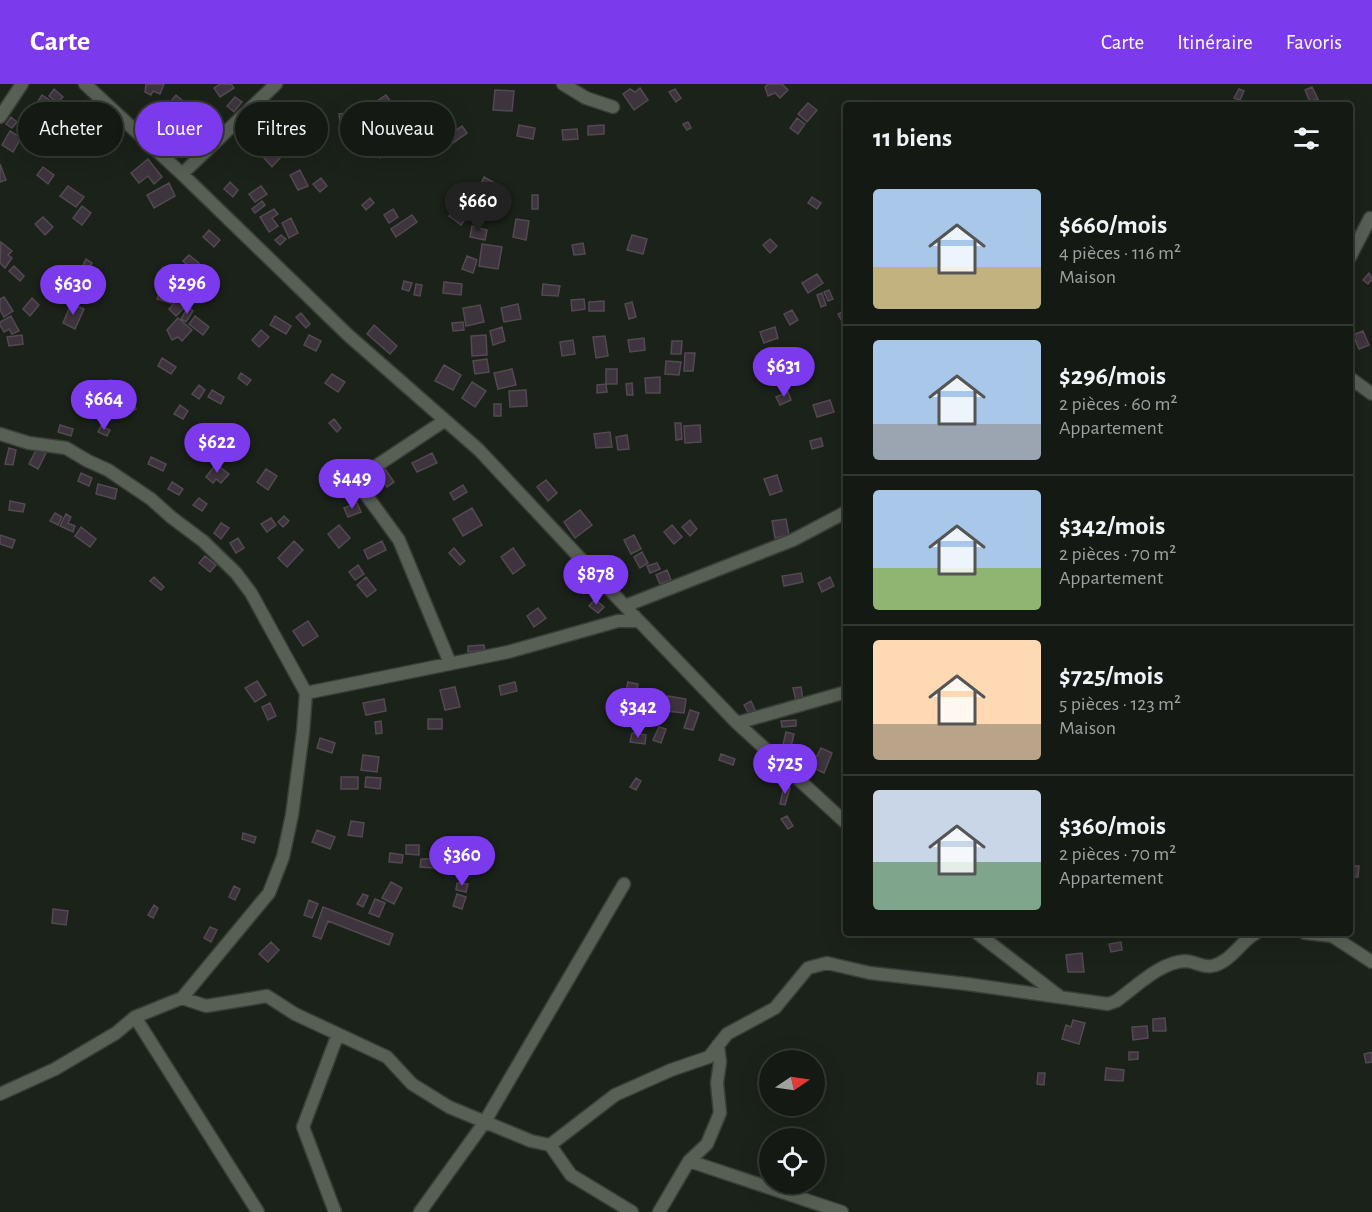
<!DOCTYPE html>
<html lang="fr">
<head>
<meta charset="utf-8">
<style>
  :root { --surface:#141a13; --page:#212721; --text:#f1f3f6; --muted:#9da1a0; --line:#333833; --accent:#7c3aed }
  body { margin:0; font-family:"Alegreya Sans",sans-serif; background:var(--page); color:var(--text); height:100vh; display:flex; flex-direction:column; font-size:22px; white-space:nowrap }
  * { box-sizing:border-box; margin:0 }
  p { font-size:20px; color:var(--muted) }
  .icon { flex:none; width:33px; height:33px; fill:none; stroke:currentColor; stroke-width:2; stroke-linecap:round; stroke-linejoin:round }
  .map { position:relative; flex:1; overflow:hidden }
  .side { position:absolute; left:843px; top:18px; width:510px; height:834px; display:flex; flex-direction:column; background:var(--surface); border-radius:6px; box-shadow:0 6px 24px #0002,0 0 0 2px var(--line) }
  .side>* { flex:none }
  .banner { position:absolute; left:18px; top:18px; width:570px; height:54px; display:flex; gap:12px }
  .needle { width:39px; rotate:77deg }
  .tools { position:absolute; left:759px; top:966px; display:grid; gap:12px }
  .tools a { display:grid; place-items:center; width:66px; height:66px; border-radius:50%; background:var(--surface); box-shadow:0 6px 24px #0002,0 0 0 2px var(--line); font-size:30px }
  .price { position:absolute; translate:-50% -51px; padding:0 14px; border-radius:21px; background:var(--accent); color:#fff; font-size:20px; line-height:39px; filter:drop-shadow(0 2px 3px #0008) }
  .price::after { content:''; position:absolute; left:50%; top:36px; width:18px; height:14px; margin-left:-9px; background:inherit; clip-path:polygon(0 0,100% 0,50% 100%) }
  .price.current { background:#222; color:#fff }
  ul { padding:0; list-style:none }
  li { display:flex; align-items:center; gap:18px; height:150px; padding:0 30px }
  li+li { border-top:2px solid var(--line) }
  li span { display:grid; place-items:center; flex:none; width:168px; height:120px; border-radius:6px; color:#555 }
  li>.icon { margin-inline-start:auto }
  span .icon { width:72px; height:72px; fill:#fffc; stroke-width:1 }
  li b { font-size:26px }
  h2 { display:flex; justify-content:space-between; align-items:center; height:72px; padding:0 30px; font-size:26px }
  .chip { padding:0 21px; border-radius:27px; background:var(--surface); box-shadow:0 6px 24px #0002,0 0 0 2px var(--line); font-size:21px; line-height:54px }
  .chip.current { background:var(--accent); color:#fff }
  header { display:flex; align-items:center; gap:36px; box-sizing:border-box; height:84px; padding:0 30px; background:var(--accent); color:#fff }
  header strong { font-size:28px }
  nav { display:flex; gap:33px; margin-inline-start:auto; font-size:21px }
  .map>svg:first-child { display:block }
  .building { fill:#3e343d; stroke:#524951; stroke-width:1.5 }
  .lines { fill:none; stroke-linecap:round; stroke-linejoin:round }
  .minor-casing { stroke:#393e38; stroke-width:15 }
  .minor { stroke:#586056; stroke-width:12 }
</style>
</head>
<body>
<header>
<strong>Carte</strong>
<nav><a>Carte</a><a>Itinéraire</a><a>Favoris</a></nav>
</header>
<div class="map">
<svg width="1372" height="1128" viewBox="0 0 1372 1128">
  <rect width="100%" height="100%" fill="#1b2219"/>
  <path class="building" d="M146,0H164L160,10L153,7L151,11L145,8Z
    M220,0H231L234,4L220,13L214,4Z
    M768,0H782L788,6L780,14L775,9L768,12L765,3Z
    M1312,3L1318,15L1310,18L1305,6Z
    M640,4L648,16L634,26L623,10L630,5L635,8Z
    M54,5L63,13L57,19L49,12Z
    M675,5L681,14L676,18L669,8Z
    M1239,5L1244,7L1240,16L1234,14Z
    M495,6L514,7L512,27L493,26Z
    M42,11L51,17L45,28L35,22Z
    M176,11L183,17L174,28L167,22Z
    M386,11L395,24L386,30L377,17Z
    M235,13L242,18L234,28L227,22Z
    M808,19L817,26L807,38L798,30Z
    M59,26L67,33L57,45L49,37Z
    M357,28L358,33L352,34L353,44L341,46L339,30Z
    M182,29L190,40L181,47L173,36Z
    M11,33L17,38L12,44L6,40Z
    M29,33L37,40L27,52L19,46Z
    M86,33L102,43L96,52L81,42Z
    M797,34L805,40L798,50L790,44Z
    M688,38L691,44L687,46L683,40Z
    M201,40L207,49L199,55L193,46Z
    M519,41L535,44L533,55L517,52Z
    M604,41V50L588,51V42Z
    M462,42L467,49L453,59L448,52Z
    M577,45L578,55L563,56L562,46Z
    M10,47L21,54L13,68L2,61Z
    M40,53L50,59L45,66L35,59Z
    M383,56L391,65L380,74L372,65Z
    M274,64L282,72L272,83L264,74Z
    M148,75L162,93L154,100L148,92L139,99L131,89Z
    M0,80L6,96L0,98Z
    M43,83L54,91L48,100L37,91Z
    M300,86L308,102L298,106L290,91Z
    M484,93L495,99L491,107L480,102Z
    M321,94L327,102L320,108L313,100Z
    M230,98L238,106L233,113L224,105Z
    M169,99L175,112L154,124L147,111Z
    M68,102L84,113L76,123L60,112Z
    M261,102L267,110L255,118L249,110Z
    M479,108L491,117L486,124L474,115Z
    M532,111H538V125H532Z
    M812,113L821,119L817,125L808,119Z
    M370,114L374,119L366,126L362,121Z
    M262,117L265,121L255,129L252,125Z
    M82,122L91,129L82,141L73,134Z
    M455,123L468,132L461,141L449,132Z
    M274,125L278,130L272,134L278,142L269,148L260,133Z
    M393,125L398,133L389,139L384,131Z
    M412,131L417,138L396,153L391,145Z
    M43,133L53,143L45,151L35,140Z
    M291,134L298,149L289,154L282,139Z
    M516,135L529,137L526,156L513,153Z
    M472,142L487,146L485,156L470,153Z
    M209,146L220,156L214,163L203,153Z
    M281,151L286,155L280,161L275,156Z
    M632,151L647,155L643,170L627,166Z
    M770,155L777,162L770,169L763,161Z
    M1,158L12,167L8,171L12,174L5,184L0,179Z
    M583,159L585,170L574,171L572,161Z
    M482,160L502,163L498,185L479,182Z
    M189,171L199,179L193,186L183,177Z
    M467,172L477,176L473,189L462,185Z
    M86,175L92,179L87,188L81,185Z
    M14,182L24,192L20,197L9,187Z
    M205,183L213,194L208,198L200,187Z
    M1369,189L1372,195L1368,200L1363,196Z
    M817,190L823,199L808,209L802,199Z
    M175,191L186,200L180,207L169,198Z
    M404,197L412,199L409,207L402,205Z
    M444,198L462,200L461,211L443,209Z
    M416,200L422,201L420,212L414,211Z
    M543,200L560,202L558,212L542,211Z
    M829,206L833,215L828,217L824,208Z
    M159,209L173,214L171,219L157,215Z
    M822,209L826,221L821,223L817,211Z
    M4,213L13,227L4,233L0,226V215Z
    M32,214L39,221L30,232L23,225Z
    M584,215L585,225L572,227L571,216Z
    M177,216L185,223L176,232L169,225Z
    M604,217V227H589V218Z
    M632,218L636,233L629,235L625,220Z
    M71,220L84,225L75,245L63,239Z
    M518,220L521,235L504,238L501,224Z
    M480,221L484,238L466,242L463,224Z
    M188,223L193,227L186,238L181,235Z
    M792,226L798,236L790,241L784,230Z
    M846,226V240L844,241L838,230Z
    M301,229L310,240L306,244L296,233Z
    M11,232L19,247L12,250L9,245L4,248L0,241V238Z
    M195,232L209,243L203,251L189,240Z
    M275,232L291,242L286,250L270,241Z
    M178,234L192,246L182,257L178,253L172,256L167,246Z
    M463,238L464,246L453,247L452,239Z
    M374,241L397,262L390,270L367,250Z
    M502,243L505,257L493,261L490,247Z
    M775,243L778,254L764,259L760,248Z
    M261,246L269,253L259,263L252,256Z
    M1363,247L1369,261L1359,265L1353,251Z
    M22,251L23,260L9,262L7,253Z
    M309,251L321,257L316,267L304,261Z
    M486,251L487,271L472,272L471,252Z
    M605,252L608,272L596,274L593,253Z
    M644,254L645,266L630,268L628,256Z
    M573,256L575,270L562,272L560,258Z
    M672,257H682L681,270H671Z
    M685,269H695L693,287H684Z
    M162,274L176,283L171,290L158,282Z
    M487,275L489,288L475,290L473,277Z
    M666,277L681,278L679,291L665,290Z
    M444,281L461,291L453,306L435,297Z
    M512,285L516,301L498,305L494,289Z
    M606,285H617V300H606Z
    M241,289L251,296L247,301L238,294Z
    M332,290L345,298L338,308L325,299Z
    M660,293V309H646L645,294Z
    M110,296L120,300L119,305L126,307L122,318L105,312Z
    M472,298L486,307L475,323L462,314Z
    M632,299L633,311H627L626,300Z
    M606,300L607,308L597,309V301Z
    M199,301L205,306L199,315L192,310Z
    M212,306L224,313L221,320L208,313Z
    M526,306L527,322L510,323L509,307Z
    M788,308L791,316L780,321L776,313Z
    M132,314L136,325L131,328L126,316Z
    M830,316L834,328L817,333L813,321Z
    M494,320H501V332H494Z
    M180,321L188,327L183,335L174,330Z
    M334,335L341,344L337,348L329,339Z
    M675,339H681L682,355L676,356Z
    M60,341L73,345L71,352L58,348Z
    M700,341L701,358L685,359L684,342Z
    M101,342L110,346L107,352L98,348Z
    M610,348L612,363L596,364L594,350Z
    M627,351L629,365L618,366L616,353Z
    M821,354L823,362L812,365L810,357Z
    M9,364L16,366L13,381L5,380Z
    M37,364L46,369L38,385L29,380Z
    M432,369L437,379L417,388L412,379Z
    M151,373L166,380L163,387L148,380Z
    M216,380L229,390L221,399L216,395L213,399L206,393Z
    M266,385L277,392L268,406L257,398Z
    M385,385L394,398L387,403L378,391Z
    M81,389L92,394L89,402L78,397Z
    M777,391L782,407L770,411L764,395Z
    M546,396L557,409L548,417L537,403Z
    M172,398L183,405L179,411L168,405Z
    M98,400L117,405L115,415L96,410Z
    M463,401L467,408L454,416L450,409Z
    M199,414L207,420L202,427L193,421Z
    M10,417L25,420L23,428L9,426Z
    M357,419L361,428L348,433L344,424Z
    M472,424L482,441L463,452L453,435Z
    M580,426L592,441L575,454L564,438Z
    M55,429L62,433L58,441L50,437Z
    M66,430L71,433L68,439L75,442L73,448L60,442Z
    M284,432L289,437L283,443L278,438Z
    M271,434L276,441L267,448L261,440Z
    M786,435L789,451L775,454L772,437Z
    M690,436L697,445L690,452L682,443Z
    M221,439L229,444L221,455L214,449Z
    M339,441L350,454L339,464L328,450Z
    M672,441L682,453L674,460L664,448Z
    M81,443L96,455L90,463L75,452Z
    M0,451L15,456L12,464L0,460Z
    M634,451L641,465L631,470L624,456Z
    M238,454L244,464L236,469L230,459Z
    M294,457L303,466L287,483L278,474Z
    M382,457L386,466L368,475L364,466Z
    M454,464L465,477L460,481L449,469Z
    M513,464L525,481L513,490L501,473Z
    M642,468L648,479L640,484L634,473Z
    M205,472L216,481L210,488L199,479Z
    M657,479L660,485L650,489L647,482Z
    M358,481L364,490L355,496L349,488Z
    M667,486L671,496L660,500L656,491Z
    M801,489L803,498L784,502L782,492Z
    M570,492L579,501L574,505L566,496Z
    M154,493L164,503L161,506L150,497Z
    M366,493L376,506L367,513L357,501Z
    M830,493L834,502L822,508L818,499Z
    M595,515L604,523L598,529L589,522Z
    M538,524L546,534L534,543L527,532Z
    M308,537L318,552L303,562L293,547Z
    M484,561L485,566L468,568V562Z
    M257,597L266,611L255,618L245,604Z
    M515,598L517,607L501,611L499,602Z
    M628,598L638,600L634,617L624,615Z
    M455,603L460,623L445,626L440,606Z
    M801,603L803,616L796,617L793,604Z
    M668,612L686,615L684,629L666,627Z
    M384,615L386,627L366,631L363,619Z
    M751,617L755,626L749,630L744,621Z
    M270,619L276,632L268,636L262,623Z
    M622,625L637,630L635,638L620,634Z
    M690,626L699,629L693,646L684,644Z
    M428,635H442V645H428Z
    M796,636V642L782,643L781,637Z
    M381,637L382,649L376,650L375,638Z
    M659,643L666,645L661,659L653,656Z
    M786,648L794,650L790,667L782,665Z
    M632,649L646,651L645,660L630,658Z
    M320,654L335,659L332,669L317,664Z
    M821,664L832,669L824,689L807,681L811,672H817Z
    M721,670L735,675L733,681L719,676Z
    M363,671L379,673L377,688L361,686Z
    M341,693H358V705H341Z
    M366,693L381,694L380,705L365,703Z
    M636,694L641,697L636,706L630,703Z
    M784,702L790,704L785,721L780,720Z
    M787,732L793,742L788,745L781,735Z
    M351,737L364,739L362,753L348,751Z
    M317,746L335,753L330,765L312,758Z
    M243,749L256,753L254,759L242,755Z
    M474,759L479,760L476,773L470,771Z
    M406,761H419V771L406,770Z
    M390,769L403,771L402,779L389,778Z
    M421,775H435L434,784L420,783Z
    M1350,782H1359L1358,793H1350Z
    M391,798L402,804L394,820L382,814Z
    M457,799L468,800L466,808L456,806Z
    M234,802L240,805L235,816L229,813Z
    M363,810L368,812L363,823L357,820Z
    M457,810L466,813L462,825L453,822Z
    M375,815L385,819L379,833L369,829Z
    M309,816L318,820L312,834L304,831Z
    M154,821L158,824L153,834L148,831Z
    M323,823L393,850L389,861L328,837L321,855L313,852Z
    M53,825L68,827L66,841L52,839Z
    M210,843L217,846L211,858L204,854Z
    M271,858L279,866L268,878L259,870Z
    M1121,858L1122,866L1111,868L1109,860Z
    M1082,869L1084,888H1068L1066,871Z
    M1165,934L1166,947H1153V935Z
    M1073,936L1085,939L1079,960L1062,955L1066,941L1071,943Z
    M1147,942L1148,954L1133,956L1132,943Z
    M1129,968H1138V975L1129,976Z
    M1372,968V978L1366,979L1364,970Z
    M1106,984L1124,986L1123,997L1105,996Z
    M1038,989H1045L1044,1001L1037,1000Z"/>
  <g class="lines">
    <g class="minor-casing">
      <path id="minor" d="M85,0L182,90L348,251L479,366L639,537
        M563,0L586,14L613,23
        M0,33L22,0
        M182,90L276,0
        M1350,173L1370,134
        M1350,294L1372,310
        M444,337L361,392L359,401L399,456L450,579
        M0,350L29,359L66,364L88,377L108,386L151,415L171,433L203,457L236,489L251,509L306,609L303,648L292,731L283,773L269,809L182,914L135,933L116,949L55,985L0,1010
        M625,522L793,456L846,428
        M306,609L508,568L618,537H639L737,639L846,739
        M737,639L846,608
        M977,849L1059,912
        M1305,849L1332,852L1372,878
        M182,914L206,922L267,912L295,930L387,973L412,1000L449,1023L531,1057L550,1061L615,1011L671,986L709,973L727,950L775,924L808,884L827,879L870,889L967,900L1108,920L1116,917C1136,903 1160,878 1185,877C1194,877 1203,884 1212,882C1231,878 1240,858 1256,849
        M135,933L258,1128
        M550,1061L571,1091L632,1128
        M689,1077L842,1128
        M335,1128L303,1043L338,950
        M420,1128L484,1039L624,800
        M659,1128L689,1077L707,1060L720,1029L717,999L720,978L718,961"/>
    </g>
    <use href="#minor" class="minor"/>
  </g>
</svg>
<div class="tools">
<a><svg class="needle" viewBox="-14 -14 28 28"><path d="M0-13l5 13h-10z" fill="#e53935"/><path d="M0 13l5-13h-10z" fill="#9da1a0"/></svg></a>
<a><svg class="icon" aria-label="locate" viewBox="0 0 24 24"><circle cx="12" cy="12" r="6"/><path d="M12 2v4M12 18v4M2 12h4M18 12h4"/></svg></a>
</div>
<b class="price current" style="left:478px;top:149px">$660</b>
<b class="price" style="left:187px;top:231px">$296</b>
<b class="price" style="left:73px;top:232px">$630</b>
<b class="price" style="left:784px;top:314px">$631</b>
<b class="price" style="left:104px;top:347px">$664</b>
<b class="price" style="left:217px;top:390px">$622</b>
<b class="price" style="left:352px;top:426px">$449</b>
<b class="price" style="left:596px;top:522px">$878</b>
<b class="price" style="left:638px;top:655px">$342</b>
<b class="price" style="left:785px;top:711px">$725</b>
<b class="price" style="left:462px;top:803px">$360</b>
<div class="banner">
<a class="chip">Acheter</a>
<a class="chip current">Louer</a>
<a class="chip">Filtres</a>
<a class="chip">Nouveau</a>
</div>
<section class="side">
<h2>11 biens<svg class="icon" aria-label="filters" viewBox="0 0 24 24"><path d="M4 7h16M4 17h16"/><circle cx="9" cy="7" r="2"/><circle cx="15" cy="17" r="2"/></svg></h2>
<ul>
<li><span style="background:linear-gradient(#a9c7e8 65%,#c2b280 0)"><svg class="icon" aria-label="home" viewBox="0 0 24 24"><path d="M3 11l9-7 9 7M6 9v11h12V9"/></svg></span><div><b>$660/mois</b><p>4 pièces · 116 m²</p><p>Maison</p></div></li>
<li><span style="background:linear-gradient(#a9c7e8 70%,#9aa5b1 0)"><svg class="icon" aria-label="home" viewBox="0 0 24 24"><path d="M3 11l9-7 9 7M6 9v11h12V9"/></svg></span><div><b>$296/mois</b><p>2 pièces · 60 m²</p><p>Appartement</p></div></li>
<li><span style="background:linear-gradient(#a9c7e8 65%,#8fb573 0)"><svg class="icon" aria-label="home" viewBox="0 0 24 24"><path d="M3 11l9-7 9 7M6 9v11h12V9"/></svg></span><div><b>$342/mois</b><p>2 pièces · 70 m²</p><p>Appartement</p></div></li>
<li><span style="background:linear-gradient(#ffd9b3 70%,#b9a48a 0)"><svg class="icon" aria-label="home" viewBox="0 0 24 24"><path d="M3 11l9-7 9 7M6 9v11h12V9"/></svg></span><div><b>$725/mois</b><p>5 pièces · 123 m²</p><p>Maison</p></div></li>
<li><span style="background:linear-gradient(#c9d6e8 60%,#7fa58c 0)"><svg class="icon" aria-label="home" viewBox="0 0 24 24"><path d="M3 11l9-7 9 7M6 9v11h12V9"/></svg></span><div><b>$360/mois</b><p>2 pièces · 70 m²</p><p>Appartement</p></div></li>
</ul>
</section>
</div>
</body>
</html>
